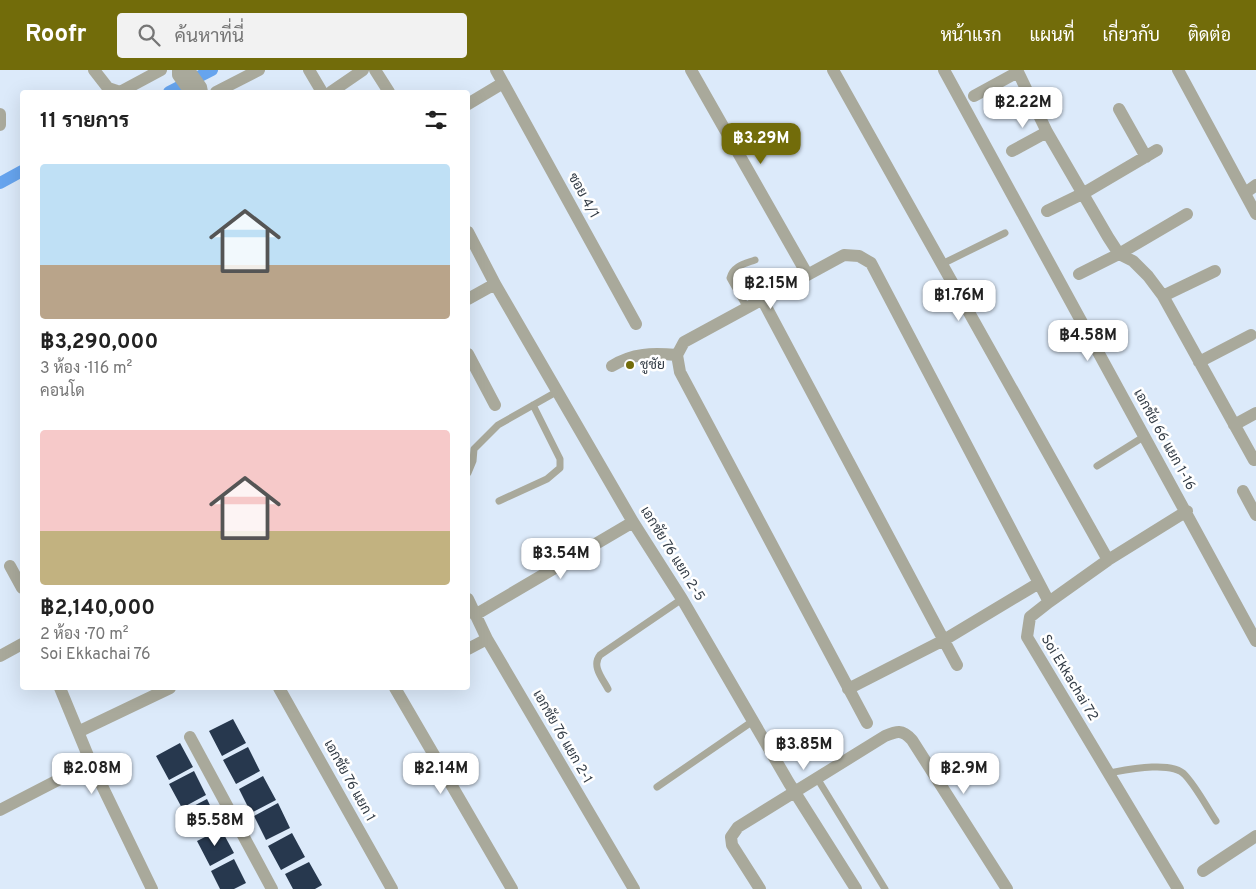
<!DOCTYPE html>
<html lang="th">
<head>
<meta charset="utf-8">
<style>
  :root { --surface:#fff; --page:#f2f2f2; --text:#222; --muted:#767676; --accent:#726c0a }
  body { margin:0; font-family:Overpass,Sarabun,sans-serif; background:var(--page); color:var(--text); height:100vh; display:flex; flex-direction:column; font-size:19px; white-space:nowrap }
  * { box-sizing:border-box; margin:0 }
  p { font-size:16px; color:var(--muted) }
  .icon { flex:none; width:28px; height:28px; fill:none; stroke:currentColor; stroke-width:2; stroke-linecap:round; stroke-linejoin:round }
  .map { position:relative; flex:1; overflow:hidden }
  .details { position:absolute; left:20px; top:20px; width:450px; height:600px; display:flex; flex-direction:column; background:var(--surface); border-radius:5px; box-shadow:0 5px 20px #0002 }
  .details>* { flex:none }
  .price { position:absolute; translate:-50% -42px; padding:0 11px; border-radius:10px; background:#fff; color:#222; font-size:16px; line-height:32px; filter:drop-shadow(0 1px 2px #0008) }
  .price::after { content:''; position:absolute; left:50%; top:30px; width:15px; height:11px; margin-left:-8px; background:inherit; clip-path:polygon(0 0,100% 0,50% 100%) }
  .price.current { background:var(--accent); color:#fff }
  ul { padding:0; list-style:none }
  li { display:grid; align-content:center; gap:10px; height:265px; padding:0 20px }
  li span { display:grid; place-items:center; height:155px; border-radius:5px; color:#555 }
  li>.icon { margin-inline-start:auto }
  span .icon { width:90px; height:90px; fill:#fffc; stroke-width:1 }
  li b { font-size:21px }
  h2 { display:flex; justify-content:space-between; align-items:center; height:60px; padding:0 20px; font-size:21px }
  header { display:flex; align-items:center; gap:30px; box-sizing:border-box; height:70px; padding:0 25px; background:var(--accent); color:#fff }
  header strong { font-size:24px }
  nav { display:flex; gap:28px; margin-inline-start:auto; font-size:18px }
  .search { width:350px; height:45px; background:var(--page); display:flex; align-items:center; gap:12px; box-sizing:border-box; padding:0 18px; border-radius:5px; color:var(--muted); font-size:19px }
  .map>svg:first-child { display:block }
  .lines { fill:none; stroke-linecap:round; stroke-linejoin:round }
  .canal { stroke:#66a4ee; stroke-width:12 }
  .building { fill:#27384e }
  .service { stroke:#a9a99b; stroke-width:7 }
  .minor { stroke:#a9a99b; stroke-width:12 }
  .poi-dot { fill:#726c0a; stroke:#fff; stroke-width:2 }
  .labels { text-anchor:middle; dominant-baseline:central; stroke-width:5; stroke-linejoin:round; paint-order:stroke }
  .street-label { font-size:14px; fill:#343d47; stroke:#fff }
  .poi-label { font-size:14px; fill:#343d47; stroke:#fff; text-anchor:start }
</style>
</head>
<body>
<header>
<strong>Roofr</strong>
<div class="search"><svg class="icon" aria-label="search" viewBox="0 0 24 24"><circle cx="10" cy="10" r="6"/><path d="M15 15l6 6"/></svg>ค้นหาที่นี่</div>
<nav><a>หน้าแรก</a><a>แผนที่</a><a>เกี่ยวกับ</a><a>ติดต่อ</a></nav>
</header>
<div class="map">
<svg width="1256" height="819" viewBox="0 0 1256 819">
  <rect width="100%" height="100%" fill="#dceafa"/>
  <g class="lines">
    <path class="canal" d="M169,22L212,0
      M0,113L22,101"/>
  </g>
  <path class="building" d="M233,649L246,673L222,686L209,661Z
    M180,673L193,697L169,710L156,686Z
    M248,677L260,701L236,714L223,690Z
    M194,701L206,725L182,738L169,714Z
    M263,706L276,730L251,743L239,719Z
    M207,729L219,754L195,766L182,742Z
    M278,733L290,758L266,770L254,746Z
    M221,759L234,783L210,796L197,771Z
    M292,763L305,787L281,800L268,776Z
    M234,789L246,813L234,819H220L211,801Z
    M309,792L322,815L315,819H293L285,804Z"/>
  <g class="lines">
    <path class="service" d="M942,194L1005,163
      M747,238L730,208C733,196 744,194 755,190
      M1097,396L1145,366
      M468,403L473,391L474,379L498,355L558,321
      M499,431L547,409L560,398V389L533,335
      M608,619C603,609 591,596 600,585L682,529
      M1109,703C1126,700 1172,690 1185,705C1197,718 1206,736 1216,751
      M817,708L885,819
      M657,717L753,651"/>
    <path class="minor" d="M94,0L108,18L120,22L161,0
      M178,0V5L190,22
      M189,0L201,17L202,22
      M309,0L322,22
      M375,0L389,22
      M496,0L636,254
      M691,0L807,204
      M833,0L1108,490
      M944,0L1256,571
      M1017,0L1047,62L1108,167L1119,184L1133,191L1148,206L1163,226L1254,390
      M1178,0L1256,144
      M216,22L259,0
      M331,22L363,0
      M974,26L1018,2
      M468,34L503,13
      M1119,39L1146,87
      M0,44V55
      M1012,81L1047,62
      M1245,123L1256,115
      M1047,141L1084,123L1157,80
      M468,162L495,214L633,452L682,529L789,713L856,819
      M1079,204L1119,184L1187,144
      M1163,226L1215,201
      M468,229L495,214
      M762,229L957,595
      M468,284L495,335
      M1199,292L1251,265
      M612,296C633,283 652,283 677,285
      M1234,355L1256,343
      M1243,421L1256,445
      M10,496L22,518
      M468,529L487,569L634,819
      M475,545L633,452
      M468,579L487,569
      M0,586L22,574
      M60,618L91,693L152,819
      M279,618L392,819
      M395,618L512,819
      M848,619L944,570L1039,513
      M867,653L680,302L677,285L684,272L844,185L859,186L871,193L1049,532
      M80,661L170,618
      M190,667L272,819
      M0,740L91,693
      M1203,801L1256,766
      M760,819L732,775L731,767L738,757L885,666C897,661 902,659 912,670L1007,819
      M1178,819L1027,567L1030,547L1049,532L1108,490L1187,441"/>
  </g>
  <circle class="poi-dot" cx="630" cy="295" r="5"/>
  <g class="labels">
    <g class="street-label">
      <text transform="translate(583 126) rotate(61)">ซอย 4/1</text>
      <text transform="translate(1164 370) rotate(61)">เอกชัย 66 แยก 1-16</text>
      <text transform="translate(672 484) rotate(58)">เอกชัย 76 แยก 2-5</text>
      <text transform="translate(1069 608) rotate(59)">Soi Ekkachai 72</text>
      <text transform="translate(562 667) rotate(60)">เอกชัย 76 แยก 2-1</text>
      <text transform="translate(349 711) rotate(61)">เอกชัย 76 แยก 1</text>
    </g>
    <g class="poi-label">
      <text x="640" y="295">ชูชัย</text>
    </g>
  </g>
</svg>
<b class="price" style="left:1023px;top:59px">฿2.22M</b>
<b class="price current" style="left:761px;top:95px">฿3.29M</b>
<b class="price" style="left:771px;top:240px">฿2.15M</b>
<b class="price" style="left:959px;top:252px">฿1.76M</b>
<b class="price" style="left:1088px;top:292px">฿4.58M</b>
<b class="price" style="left:561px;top:510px">฿3.54M</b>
<b class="price" style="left:804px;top:701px">฿3.85M</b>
<b class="price" style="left:92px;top:725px">฿2.08M</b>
<b class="price" style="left:441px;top:725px">฿2.14M</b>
<b class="price" style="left:964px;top:725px">฿2.9M</b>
<b class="price" style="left:215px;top:777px">฿5.58M</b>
<section class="details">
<h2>11 รายการ<svg class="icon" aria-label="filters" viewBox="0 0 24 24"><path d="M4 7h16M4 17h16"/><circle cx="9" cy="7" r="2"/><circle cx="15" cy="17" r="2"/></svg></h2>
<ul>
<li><span style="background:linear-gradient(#bfe0f5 65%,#b9a48a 0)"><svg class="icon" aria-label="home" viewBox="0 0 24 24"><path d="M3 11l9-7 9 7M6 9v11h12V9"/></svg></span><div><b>฿3,290,000</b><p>3 ห้อง · 116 m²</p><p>คอนโด</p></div></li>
<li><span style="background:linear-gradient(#f6c9c9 65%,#c2b280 0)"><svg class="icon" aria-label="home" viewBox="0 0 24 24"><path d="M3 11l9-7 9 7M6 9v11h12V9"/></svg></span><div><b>฿2,140,000</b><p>2 ห้อง · 70 m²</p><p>Soi Ekkachai 76</p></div></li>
</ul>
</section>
</div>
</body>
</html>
